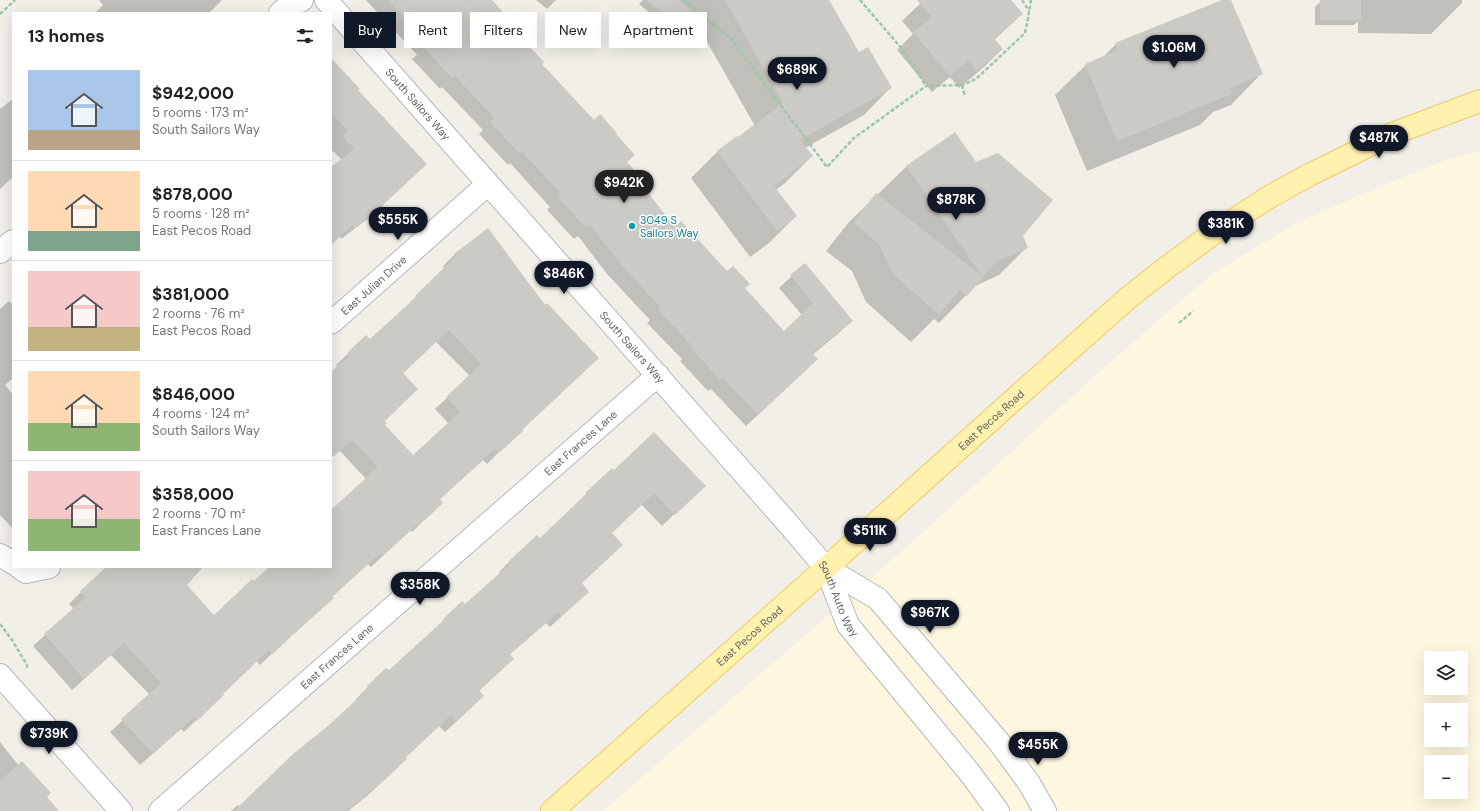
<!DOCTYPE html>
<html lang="en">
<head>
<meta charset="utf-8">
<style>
  :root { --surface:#fff; --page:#f2f2f2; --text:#202124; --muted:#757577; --line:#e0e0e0; --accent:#111827 }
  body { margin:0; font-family:"DM Sans",sans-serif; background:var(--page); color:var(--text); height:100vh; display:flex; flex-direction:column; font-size:15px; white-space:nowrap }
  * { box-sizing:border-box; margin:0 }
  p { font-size:13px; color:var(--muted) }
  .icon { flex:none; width:22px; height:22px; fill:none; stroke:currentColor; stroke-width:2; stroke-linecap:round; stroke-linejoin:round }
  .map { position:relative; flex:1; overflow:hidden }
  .sheet { position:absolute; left:12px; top:12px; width:320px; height:556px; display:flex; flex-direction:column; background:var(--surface); border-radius:0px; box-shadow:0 4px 16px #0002 }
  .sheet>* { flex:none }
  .hud { position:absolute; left:344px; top:12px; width:380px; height:36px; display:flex; gap:8px }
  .buttons { position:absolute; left:1424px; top:651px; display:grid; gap:8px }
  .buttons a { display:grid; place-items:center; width:44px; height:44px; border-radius:0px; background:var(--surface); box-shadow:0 4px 16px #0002; font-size:20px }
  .price { position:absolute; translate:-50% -34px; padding:0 9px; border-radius:14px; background:var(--accent); color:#fff; font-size:13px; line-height:26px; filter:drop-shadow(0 1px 2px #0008) }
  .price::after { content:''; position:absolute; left:50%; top:24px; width:12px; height:9px; margin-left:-6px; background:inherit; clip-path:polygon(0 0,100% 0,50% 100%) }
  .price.current { background:#222; color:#fff }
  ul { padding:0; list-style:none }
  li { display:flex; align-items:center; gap:12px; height:100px; padding:0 16px }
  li+li { border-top:1px solid var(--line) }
  li span { display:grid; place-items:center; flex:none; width:112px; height:80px; border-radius:0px; color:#555 }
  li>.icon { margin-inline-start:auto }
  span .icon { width:48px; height:48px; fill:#fffc; stroke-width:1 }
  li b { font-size:17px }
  h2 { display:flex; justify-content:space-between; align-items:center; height:48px; padding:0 16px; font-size:17px }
  .tag { padding:0 14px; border-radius:0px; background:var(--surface); box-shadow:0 4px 16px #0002; font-size:14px; line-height:36px }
  .tag.current { background:var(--accent); color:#fff }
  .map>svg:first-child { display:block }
  .commercial { fill:#fef7e0; fill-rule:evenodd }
  .shadow { fill:#0003; fill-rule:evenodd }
  .building { fill:#cccac5; fill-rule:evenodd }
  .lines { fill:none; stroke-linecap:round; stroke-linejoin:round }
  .minor-casing { stroke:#b5b8bc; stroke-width:24 }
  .major-casing { stroke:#f2c960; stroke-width:24 }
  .path { stroke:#9cc7a9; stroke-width:2.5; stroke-dasharray:4 2; stroke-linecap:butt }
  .minor { stroke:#fff; stroke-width:22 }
  .major { stroke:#fff2af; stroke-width:22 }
  .culture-dot { fill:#0f9aa8; stroke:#fff; stroke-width:1.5 }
  .labels { text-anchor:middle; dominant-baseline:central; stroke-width:3; stroke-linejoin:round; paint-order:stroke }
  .street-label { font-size:11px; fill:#5f6368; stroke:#fff }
  .culture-label { font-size:11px; fill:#0d838f; stroke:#fff; text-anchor:start }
</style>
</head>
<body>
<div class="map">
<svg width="1480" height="811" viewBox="0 0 1480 811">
  <rect width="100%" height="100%" fill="#f1efe8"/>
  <path class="commercial" d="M1480,151V811H603L911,543L1108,364L1211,275L1296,223L1365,193L1443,161ZM1431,658H1461V688H1431ZM1431,710H1461V740H1431ZM1431,762H1461V792H1431Z"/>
  <path class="shadow" d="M99,0H222L209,13H95L103,5Z
    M366,0H490L507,25L540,64L594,121L614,134L626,162L637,180L674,228L727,272L744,288L784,332L802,315L779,288L805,264L851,321L840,332L812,355L805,371L746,426L711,389L708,391L680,361L682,359L647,323L650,320L607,274L578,236L574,239L547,210L550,207L510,163L508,165L479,134L483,130L442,87L440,89L412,59L417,55Z
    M536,0H556L547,9Z
    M643,0H828L858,53L890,88L864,115L805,148L812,156L785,183L776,190L796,216L769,243L750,257L691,178L718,151L738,139L755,126L698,26L685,42L639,4Z
    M924,0H1010L1022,14L994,40L1002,49L984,67L959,88L950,77L932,92L897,50L913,34L902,21Z
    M1224,0H1230L1261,74L1231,105L1213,112L1200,125L1087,171L1055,95L1086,65L1103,57L1116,44Z
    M1358,0H1462V3L1431,34L1358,33V21L1354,25H1315V7L1321,1Z
    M331,59L357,91L382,205L370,217L341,239L340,236L331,245V168L342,160L331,149Z
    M13,99V177L0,189V109Z
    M955,134L1027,247L999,275L975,286L939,323L934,319L911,342L866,302L852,271L826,251L849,222L906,167Z
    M488,230L522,429L487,464L483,460L439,500L430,514L412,532L410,530L371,567L368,564L332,597L321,609L294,634L293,633L260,665L256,661L184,732L181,729L140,765L110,732L150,695L111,655L72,690L33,646L74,609L69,604L81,592L114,567H202L186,585L214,616L270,567H331V511L366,479L340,451L331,458V373L338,367L336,365L366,337L370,341L404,309L444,268L443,266L455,254ZM436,342L470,376L435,409L449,424L413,456L384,425V421L402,374Z
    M9,301L12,304L13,303V378L5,385L13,395V529L0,515V309Z
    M612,470L692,497L662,526L641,504L610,533L581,584L588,592L550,627L546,623L509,655L513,659L479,691L471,708L445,732L439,726L405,758L394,771L368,795L348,811H231L238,805L240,807L357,700L356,699L386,669L389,672L462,603L465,606L500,574L499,572L511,560L540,539Z
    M0,742L19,766L58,811H0Z"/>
  <path class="building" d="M388,0H492L512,22L509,25L544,62L542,64L594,120L600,114L617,133L616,134L635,155L627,162L641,177L638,180L675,227L681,221L727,271L733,266L750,284L745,288L784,331L813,303L790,275L805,263L853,321L812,353L818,359L758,415L723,378L720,380L691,348L693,347L658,310L661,308L619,262L590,225L586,228L558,197L561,194L522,152L520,154L490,122L494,118L455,76L452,78L423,47L428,43Z
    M646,0H678L704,21L691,36Z
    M725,0H829L859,52L868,47L892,88L800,140L813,156L774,186L797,216L777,231L717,151L737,136L738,137L783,103Z
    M917,0H1011L1023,14L994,38L1003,49L977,71L968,60L950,76L913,32L932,17Z
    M1222,0H1231L1263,74L1230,88L1232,94L1117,141L1085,64L1118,50L1115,43Z
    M1320,0H1361V20H1320Z
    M331,58L360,89L358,90L427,164L383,205V206L354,228L352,225L331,245V167L355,149L342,136L348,131L331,113Z
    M955,132L976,162L998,153L1053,200L1023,236L1028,248L997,261L967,296L960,290L939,315L893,274L879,244L853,223L876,193L981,275L906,166Z
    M488,228L545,305L547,303L599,358L523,429L524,430L499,453L495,449L440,499L443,503L424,521L423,519L383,556L381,553L332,596L334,598L307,622H306L273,654L269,650L223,694L224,695L197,721L194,717L153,754L121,719L161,683L124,643L84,679L44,634L86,597L80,591L106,567H203L187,585L214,615L252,579L254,581L269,567H331V510L378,467L352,440L331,458V372L350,355L347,353L366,335L370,339L416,297L415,296L456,256L454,254ZM449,330L481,364L446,397L460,412L413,455L385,425L387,423L385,421L418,389L403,373Z
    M654,432L706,486L675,515L654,493L612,533L623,545L582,583L589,592L562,616L558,612L510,654L514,659L479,690L484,696L457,721L451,715L406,757L407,759L381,783L346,811H234L293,754L329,725L369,688L367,686L386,668L389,670L444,620L443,619L462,601L465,604L512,562L510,560L537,535L540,538L586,494L585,493L612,468L614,470Z
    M22,761L51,793L47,797L59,811H0V781Z"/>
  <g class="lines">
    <g class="minor-casing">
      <g id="minor">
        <path id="s1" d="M326,0L784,519L826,568L848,625L969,772L998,811"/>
        <path d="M280,13L287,7L302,0"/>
        <path d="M0,252L13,241"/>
        <path id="s2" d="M331,323L488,184"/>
        <path d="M0,555L13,563"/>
        <path d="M19,567L26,572L49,567"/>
        <path d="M826,568L878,599L999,742L1029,783L1045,811"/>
        <path d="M0,675L121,811"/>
        <path id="s3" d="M160,811L658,375"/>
      </g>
    </g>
    <g class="major-casing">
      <g id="major">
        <path id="s4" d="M552,811L826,568L1020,394L1128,298L1166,268L1214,233L1269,197L1309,175L1392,134L1480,101"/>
      </g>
    </g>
    <path class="path" d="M684,0L731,39L827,167L854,138L926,86L962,85L976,79L1025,33L1028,19L1031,0
      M860,0L903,50L926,86
      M1022,0L1029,11
      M0,14L15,0
      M962,85L965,96
      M1179,323L1193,311
      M0,624L12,640L27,665V669"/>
    <use href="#minor" class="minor"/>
    <use href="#major" class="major"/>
  </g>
  <circle class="culture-dot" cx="632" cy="226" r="4"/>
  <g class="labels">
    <g class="street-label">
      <text stroke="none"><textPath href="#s1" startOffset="139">South Sailors Way</textPath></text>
      <text stroke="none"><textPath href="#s2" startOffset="57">East Julian Drive</textPath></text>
      <text stroke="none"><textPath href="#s1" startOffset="463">South Sailors Way</textPath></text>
      <text stroke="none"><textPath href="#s4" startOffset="588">East Pecos Road</textPath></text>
      <text stroke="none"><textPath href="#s3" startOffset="559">East Frances Lane</textPath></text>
      <text stroke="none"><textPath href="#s1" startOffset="790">South Auto Way</textPath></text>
      <text stroke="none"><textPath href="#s4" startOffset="264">East Pecos Road</textPath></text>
      <text stroke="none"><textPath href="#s3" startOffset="235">East Frances Lane</textPath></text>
    </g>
    <g class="culture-label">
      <text x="640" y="220">3049 S<tspan x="640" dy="13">Sailors Way</tspan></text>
    </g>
  </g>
</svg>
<div class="buttons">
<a><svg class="icon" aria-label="layers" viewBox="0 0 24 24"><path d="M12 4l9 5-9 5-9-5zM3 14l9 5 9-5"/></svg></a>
<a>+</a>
<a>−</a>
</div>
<b class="price" style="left:1174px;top:69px">$1.06M</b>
<b class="price" style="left:797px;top:91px">$689K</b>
<b class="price" style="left:1379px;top:159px">$487K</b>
<b class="price current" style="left:624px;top:204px">$942K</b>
<b class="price" style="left:956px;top:221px">$878K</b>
<b class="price" style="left:398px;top:241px">$555K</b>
<b class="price" style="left:1226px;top:245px">$381K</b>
<b class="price" style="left:564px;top:295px">$846K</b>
<b class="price" style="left:870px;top:552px">$511K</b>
<b class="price" style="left:420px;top:606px">$358K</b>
<b class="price" style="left:930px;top:634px">$967K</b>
<b class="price" style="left:49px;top:755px">$739K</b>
<b class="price" style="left:1038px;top:766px">$455K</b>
<div class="hud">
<a class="tag current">Buy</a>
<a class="tag">Rent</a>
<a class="tag">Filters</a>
<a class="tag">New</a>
<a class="tag">Apartment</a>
</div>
<section class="sheet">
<h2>13 homes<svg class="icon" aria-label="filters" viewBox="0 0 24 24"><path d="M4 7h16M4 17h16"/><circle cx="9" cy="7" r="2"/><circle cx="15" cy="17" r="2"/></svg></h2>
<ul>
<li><span style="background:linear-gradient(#a9c7e8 75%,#b9a48a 0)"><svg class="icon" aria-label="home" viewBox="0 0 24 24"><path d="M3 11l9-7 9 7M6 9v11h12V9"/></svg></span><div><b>$942,000</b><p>5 rooms · 173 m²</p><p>South Sailors Way</p></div></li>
<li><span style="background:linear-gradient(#ffd9b3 75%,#7fa58c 0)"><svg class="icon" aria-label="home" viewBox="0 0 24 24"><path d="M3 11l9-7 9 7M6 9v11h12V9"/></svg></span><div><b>$878,000</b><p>5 rooms · 128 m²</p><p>East Pecos Road</p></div></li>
<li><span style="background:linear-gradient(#f6c9c9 70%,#c2b280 0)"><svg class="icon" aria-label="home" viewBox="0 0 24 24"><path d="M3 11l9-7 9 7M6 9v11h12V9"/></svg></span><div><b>$381,000</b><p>2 rooms · 76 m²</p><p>East Pecos Road</p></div></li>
<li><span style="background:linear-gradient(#ffd9b3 65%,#8fb573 0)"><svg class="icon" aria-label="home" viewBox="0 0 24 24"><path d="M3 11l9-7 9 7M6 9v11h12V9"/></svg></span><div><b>$846,000</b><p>4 rooms · 124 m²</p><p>South Sailors Way</p></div></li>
<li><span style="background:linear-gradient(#f6c9c9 60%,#8fb573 0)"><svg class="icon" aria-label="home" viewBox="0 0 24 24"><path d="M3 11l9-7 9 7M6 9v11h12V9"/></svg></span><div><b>$358,000</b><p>2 rooms · 70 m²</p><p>East Frances Lane</p></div></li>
</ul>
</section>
</div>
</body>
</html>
